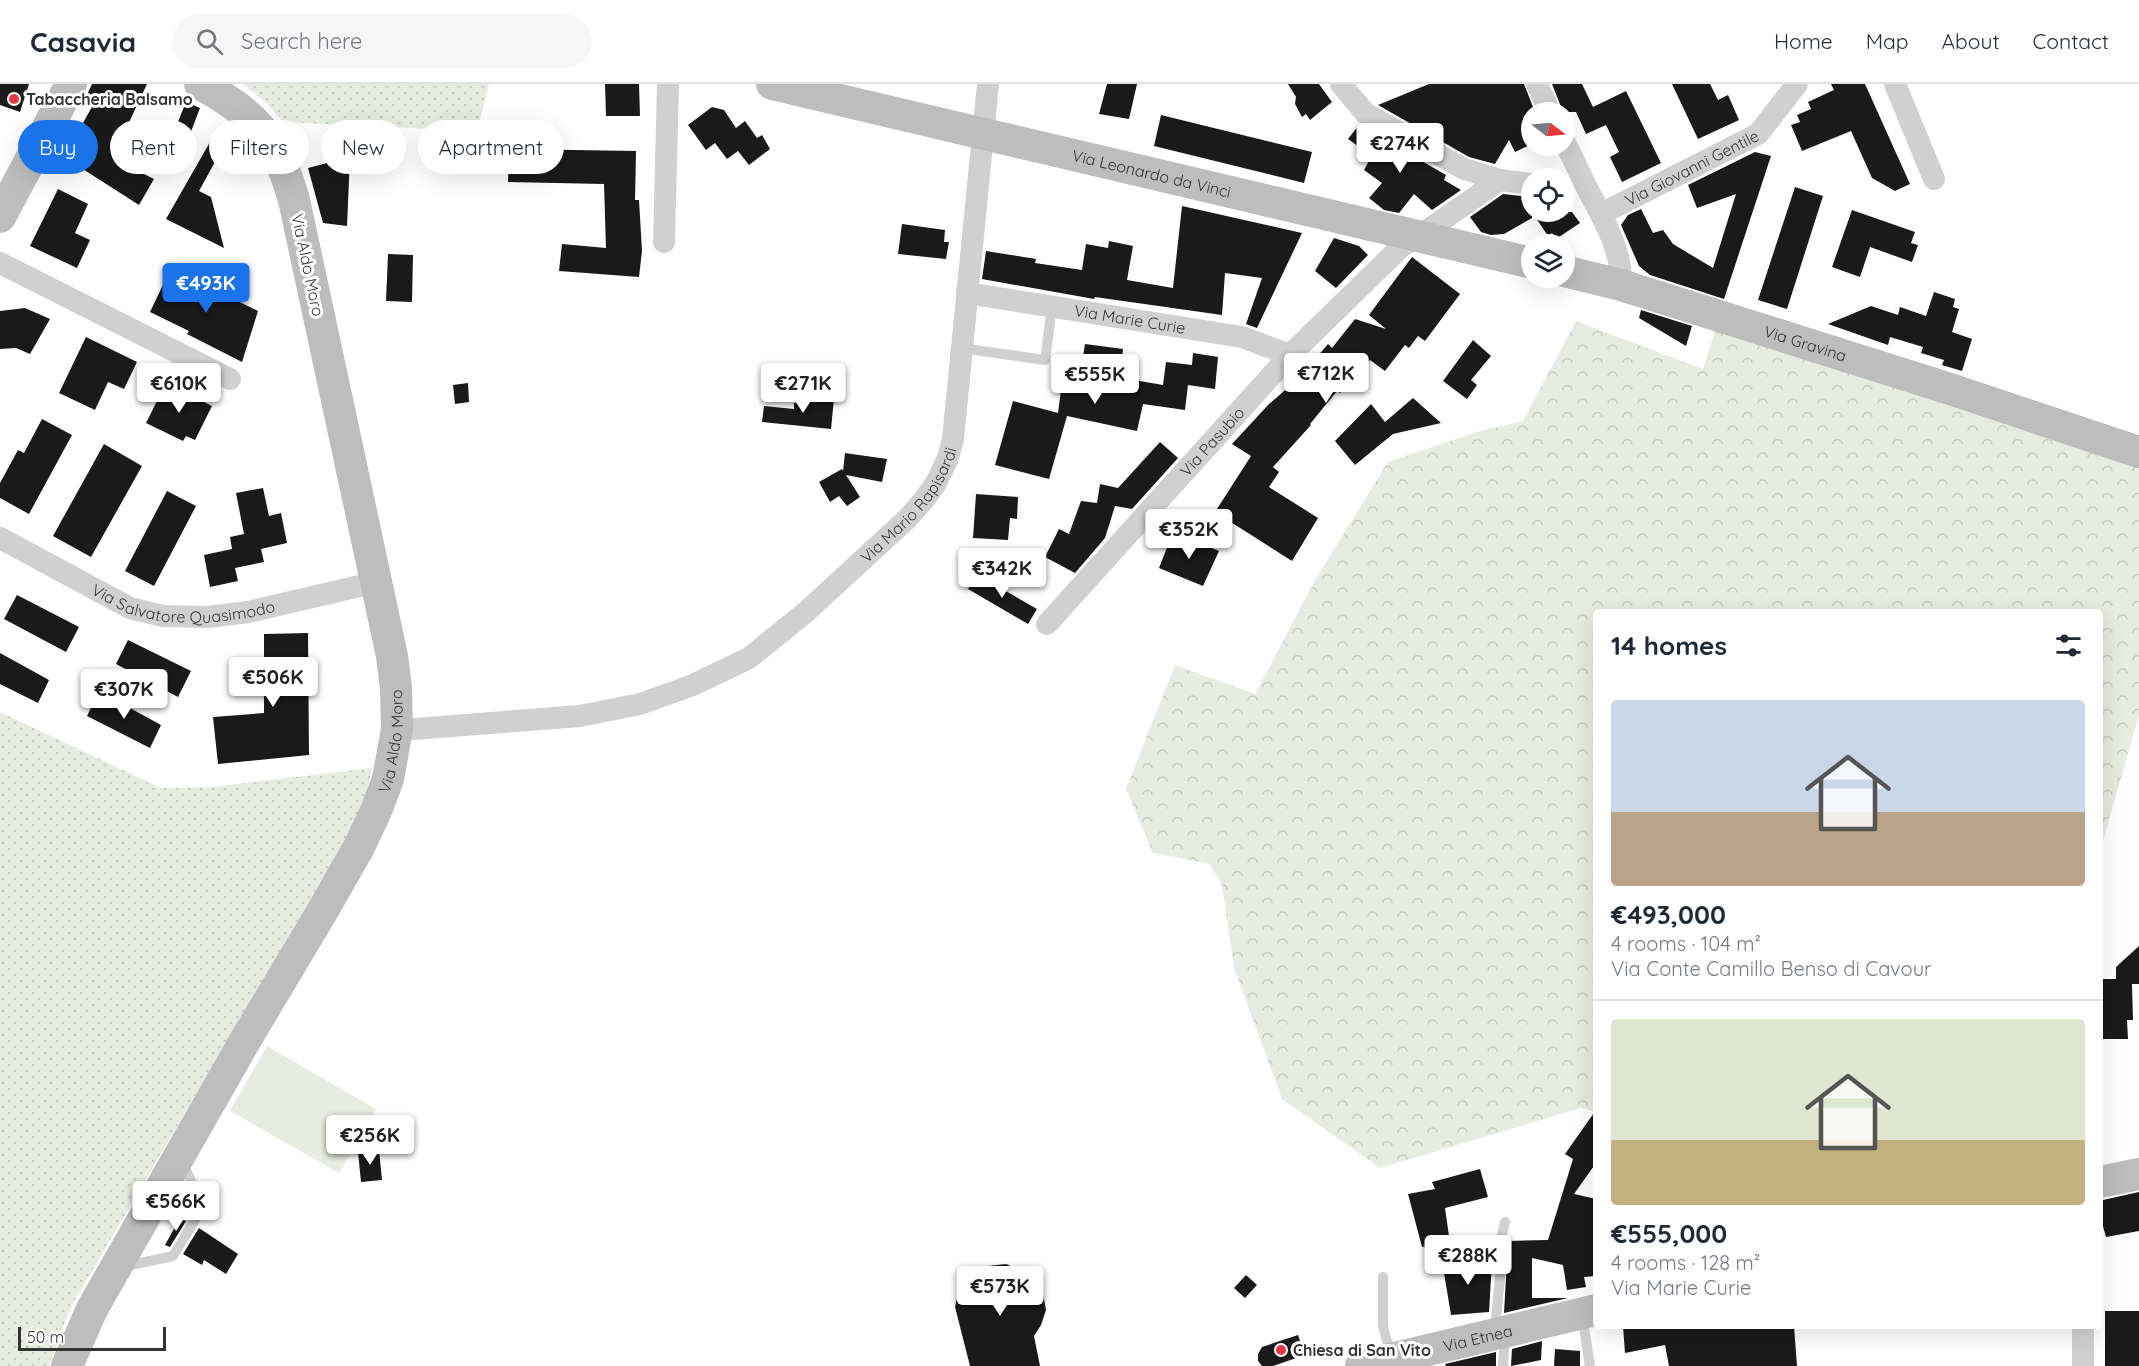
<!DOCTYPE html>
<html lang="en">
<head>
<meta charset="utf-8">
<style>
  :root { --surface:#fff; --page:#f6f6f7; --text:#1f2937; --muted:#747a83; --line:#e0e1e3; --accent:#1a73e8 }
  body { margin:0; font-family:Quicksand,sans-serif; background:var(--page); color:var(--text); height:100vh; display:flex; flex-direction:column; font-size:22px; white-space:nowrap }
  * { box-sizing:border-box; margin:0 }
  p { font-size:20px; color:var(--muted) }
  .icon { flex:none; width:33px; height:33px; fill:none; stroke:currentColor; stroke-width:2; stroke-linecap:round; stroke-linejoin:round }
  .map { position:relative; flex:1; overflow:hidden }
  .details { position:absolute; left:1593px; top:525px; width:510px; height:720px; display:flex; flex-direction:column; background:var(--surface); border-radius:6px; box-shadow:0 6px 24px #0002 }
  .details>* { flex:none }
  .guide { position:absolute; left:18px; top:36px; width:570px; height:54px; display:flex; gap:12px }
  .needle { width:39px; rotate:106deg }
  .buttons { position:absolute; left:1521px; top:18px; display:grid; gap:12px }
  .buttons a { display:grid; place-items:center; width:54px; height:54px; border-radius:50%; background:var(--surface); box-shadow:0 6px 24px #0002; font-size:30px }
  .scale { position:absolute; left:18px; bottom:15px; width:148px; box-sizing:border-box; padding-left:6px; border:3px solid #333; border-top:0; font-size:16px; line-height:21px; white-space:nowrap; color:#333; -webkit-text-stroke:4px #fff; paint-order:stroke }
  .price { position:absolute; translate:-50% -51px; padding:0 14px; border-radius:6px; background:#fff; color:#222; font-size:20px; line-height:39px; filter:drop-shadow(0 2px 3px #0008) }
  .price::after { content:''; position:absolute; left:50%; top:36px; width:18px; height:14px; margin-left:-9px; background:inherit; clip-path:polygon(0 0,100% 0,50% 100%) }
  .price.selected { background:var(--accent); color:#fff }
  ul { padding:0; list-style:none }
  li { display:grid; align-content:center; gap:12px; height:318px; padding:0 18px }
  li+li { border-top:2px solid var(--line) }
  li span { display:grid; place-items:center; height:186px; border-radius:6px; color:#555 }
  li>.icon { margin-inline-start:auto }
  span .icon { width:108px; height:108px; fill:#fffc; stroke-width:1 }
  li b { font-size:26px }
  h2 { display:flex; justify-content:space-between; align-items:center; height:72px; padding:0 18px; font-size:26px }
  .pill { padding:0 21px; border-radius:27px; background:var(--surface); box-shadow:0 6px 24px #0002; font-size:21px; line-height:54px }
  .pill.selected { background:var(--accent); color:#fff }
  header { display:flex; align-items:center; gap:36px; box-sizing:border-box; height:84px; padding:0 30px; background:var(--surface); border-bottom:2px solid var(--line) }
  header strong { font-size:28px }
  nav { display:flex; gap:33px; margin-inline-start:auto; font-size:21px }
  .search { width:420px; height:54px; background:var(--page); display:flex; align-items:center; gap:15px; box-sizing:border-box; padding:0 21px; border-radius:33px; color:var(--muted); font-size:22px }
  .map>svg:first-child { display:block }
  .grass { fill:url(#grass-dots) }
  .forest { fill:url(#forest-crowns) }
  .pitch { fill:#e6ecdf }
  .building { fill:#1a1a1a }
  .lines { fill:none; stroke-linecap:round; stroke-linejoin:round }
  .lane { stroke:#d0d0d0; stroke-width:10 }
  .street { stroke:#d0d0d0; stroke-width:22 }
  .secondary { stroke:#bdbdbd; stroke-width:32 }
  .poi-dot { fill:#e63946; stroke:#fff; stroke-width:2 }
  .labels { text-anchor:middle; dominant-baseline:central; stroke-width:6; stroke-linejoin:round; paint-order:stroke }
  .poi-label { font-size:16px; font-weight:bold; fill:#333; stroke:#fff; text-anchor:start }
  .street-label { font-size:16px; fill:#333; stroke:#fff }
</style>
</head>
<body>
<header>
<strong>Casavia</strong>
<div class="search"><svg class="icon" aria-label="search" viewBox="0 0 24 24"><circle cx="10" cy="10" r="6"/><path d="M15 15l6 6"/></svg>Search here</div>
<nav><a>Home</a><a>Map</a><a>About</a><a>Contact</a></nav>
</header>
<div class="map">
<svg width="2139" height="1282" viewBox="0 0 2139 1282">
  <defs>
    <pattern id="grass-dots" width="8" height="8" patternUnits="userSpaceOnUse" patternTransform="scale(1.5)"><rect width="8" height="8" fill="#e6ecdf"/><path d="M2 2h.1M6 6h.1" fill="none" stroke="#c6cbc0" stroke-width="1.8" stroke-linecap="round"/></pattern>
    <pattern id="forest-crowns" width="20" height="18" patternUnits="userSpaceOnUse" patternTransform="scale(1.5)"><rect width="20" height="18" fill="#e6ecdf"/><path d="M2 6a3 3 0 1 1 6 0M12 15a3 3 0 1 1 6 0" fill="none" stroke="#c6cbc0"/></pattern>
  </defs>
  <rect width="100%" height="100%" fill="#fff"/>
  <path class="grass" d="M243,0H489L477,47L283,38L266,19Z
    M0,628L161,704L212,703L372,684C369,708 359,728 349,749L75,1216L66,1235L49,1282H0Z"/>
  <path class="forest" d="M1576,237L1703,285L1717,241L2139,379V631L2100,767V528H1596V1028L1581,1024L1380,1084L1282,1015L1234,884L1222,801L1210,780L1153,769L1126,705L1175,581L1255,610L1315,496L1388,378L1477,348L1523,337Z"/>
  <path class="pitch" d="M267,962L376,1025L339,1089L230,1027Z"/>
  <path class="building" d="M0,0H29L20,28L0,21Z
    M92,0H147L124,49L138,57L126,81L154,95L139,121L64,73L93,21L84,17Z
    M605,0H639L640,32H606Z
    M1107,0H1137L1129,35L1099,30Z
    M1288,0H1319L1332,18L1310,36L1306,30L1302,33L1295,20L1296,13Z
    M1429,0H1524L1535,28H1532V60L1515,68L1509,56L1495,80L1469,73L1378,21Z
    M1552,0H1582L1593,23L1626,7L1661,79L1622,98L1610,73L1619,68L1606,41L1586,50L1576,28H1563Z
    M1672,0H1710L1718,16L1728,11L1739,36L1698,55Z
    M1831,0H1865L1910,100L1895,107L1872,94L1851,47L1802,67L1791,41L1800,38L1797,31L1811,25L1808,18L1834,6Z
    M186,18L200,24L182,71L167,65Z
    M712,23L724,26L736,44L745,37L757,54L762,51L770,65L749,81L738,67L727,75L715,59L706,66L688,41Z
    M1161,31L1312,68L1304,99L1154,62Z
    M1359,41L1446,91L1444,96L1461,106L1432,126L1414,110L1399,129L1384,126L1369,114L1382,99L1364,86L1369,77L1361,75L1362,65L1348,55Z
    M210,58L222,65L199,107L211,113L224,164L166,135Z
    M509,65L636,67L635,116H639L642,167L639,193L559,187L562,160L606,164L604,100L508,98Z
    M1755,68L1771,72L1724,215L1650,191L1639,182L1621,141L1628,131L1641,125L1653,149L1663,146L1673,160L1713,184L1736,110L1697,124L1688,101Z
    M350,73L347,142L323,139L308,84Z
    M1795,103L1823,112L1787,225L1758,216Z
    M58,105L88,120L75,149L90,156L77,184L30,162Z
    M1503,110L1532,113V134L1504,150L1491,151L1481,148L1470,133Z
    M1182,122L1302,149L1257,244L1246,240L1262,194L1225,189L1222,231L1095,213L1094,215L982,195L986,167L1036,175L1035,179L1082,186L1086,160L1108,164L1109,157L1133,162L1127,196L1173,204Z
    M1852,126L1915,148L1911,159L1918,161L1912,178L1870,163L1860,193L1832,183Z
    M1532,128H1572L1580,139L1556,155L1552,149L1548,152Z
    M902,140L945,146L944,158H949L946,175L898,170Z
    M1334,154L1359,162L1368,171L1336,204L1315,187Z
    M388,170L413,171L412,218L386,217Z
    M1412,173L1460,210L1425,257L1418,252L1409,264L1405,261L1385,287L1370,276L1340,309L1337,307L1310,340L1311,341L1273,383L1279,388L1269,403L1318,434L1292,477L1215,428L1251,372L1232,360L1269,320L1299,294L1328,260L1332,264L1355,235L1386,245L1369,231Z
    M171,184L258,227L242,278L187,250L189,247L150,228Z
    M1934,208L1955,215L1953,223L1959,225L1952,248L1972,255L1962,287L1942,281L1944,276L1921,269L1923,263L1890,253L1888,261L1828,240L1871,222L1898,231L1900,223L1926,232Z
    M25,224L50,235L30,270L16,264L0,265V227Z
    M1641,226L1692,242L1686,262L1639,234Z
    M86,253L137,278L124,305L108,298L95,326L59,309Z
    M1473,256L1491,272L1471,296L1477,301L1467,315L1443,297Z
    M1085,260L1123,265L1120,291L1128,292V295L1163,301L1166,278L1192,281L1193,269L1218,273L1215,305L1188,301L1185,326L1143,320L1137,347L1067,332L1049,395L995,381L1013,317L1058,329L1064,283L1081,285Z
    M166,299L212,322L195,356L186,352L183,357L146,339Z
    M468,299L469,318L455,320L453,301Z
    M808,312L834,314L831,345L762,338L764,322L794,325V319L807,320Z
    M1413,314L1441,339L1393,350L1355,381L1335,357L1371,320L1385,338Z
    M42,335L72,351L29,430L0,414V399L18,366L24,369Z
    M1160,358L1178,374L1132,425L1115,422L1105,454L1075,489L1045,473L1059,445L1069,450L1081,417L1097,419L1100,400L1118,404Z
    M104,360L142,382L91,473L53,452Z
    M845,369L887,375L882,398L846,391L860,413L847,422L839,412L830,418L819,398L842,385L843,387Z
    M263,404L269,432L281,429L287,459L261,465L264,478L235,484L238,497L210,503L204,471L232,465L230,453L244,450L236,409Z
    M167,407L196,422L154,502L125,487Z
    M976,410L1018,413L1017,435L1010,434L1008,456L973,454Z
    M1180,451L1219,467L1203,502L1159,484L1168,461L1175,464Z
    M976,490L1037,525L1028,540L968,505Z
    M17,511L79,543L66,568L4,535Z
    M308,549L309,671L218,680L213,633L264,629V550Z
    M128,556L191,587L178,613L116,580Z
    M0,569L49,596L38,619L0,600Z
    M99,607L161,641L150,664L87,632Z
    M2139,862V900H2132L2133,936H2127L2128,955H2100V895H2116V883Z
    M1596,1026V1079L1574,1110L1596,1115V1192L1584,1193L1586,1203L1567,1206L1563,1181L1532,1174V1214H1568L1504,1229L1508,1157L1548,1156L1573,1075L1565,1070Z
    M379,1066L382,1096L361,1098L358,1068Z
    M1480,1085L1488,1113L1445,1124L1450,1159L1441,1172L1431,1175L1427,1162L1422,1163L1408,1110L1435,1105L1432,1098Z
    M2139,1108V1147L2106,1153L2100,1132L2103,1116Z
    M180,1134L186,1137L170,1163L165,1161Z
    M199,1144L238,1170L226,1190L204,1176L202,1181L183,1170Z
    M1442,1177H1492L1489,1228L1451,1231Z
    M1006,1180L1020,1186L1034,1197L1043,1210L1046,1226L1041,1241L1034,1252L1040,1282H970L955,1223L959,1205L970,1192L988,1182Z
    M1246,1191L1257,1201L1245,1214L1234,1204Z
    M2105,1227H2139V1282H2105Z
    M1623,1242H1794L1797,1282H1669L1665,1261L1625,1269Z
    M1298,1251L1305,1271L1273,1282H1262L1258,1277V1270L1262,1263Z
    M1542,1257L1541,1276L1511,1282L1512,1265Z
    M1555,1265L1580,1267V1282H1554Z
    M1496,1268V1282H1446L1445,1280Z"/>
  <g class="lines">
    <path class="lane" d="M961,264L1045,276L1052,223
      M122,1183L173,1172L203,1123L182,1077
      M1383,1193V1242L1391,1273
      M1577,1233L1584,1243L1590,1282
      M1495,1246L1500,1193V1160L1505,1138
      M1503,1282L1505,1250"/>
    <g class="street">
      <path d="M1341,0L1365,29L1464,85L1500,96L1532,100"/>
      <path d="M1537,0L1550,28"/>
      <path d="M1895,0L1934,95"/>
      <path d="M1564,57C1573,74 1581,92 1589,108C1605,138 1622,167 1621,201"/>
      <path id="s1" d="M1601,130L1758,50L1797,0"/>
      <path d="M664,158L668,0"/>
      <path d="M0,179L230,295"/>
      <path id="s2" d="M967,209L1242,253L1290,271"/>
      <path id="s3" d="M0,454L130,524L163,532L208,533L248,528L377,498"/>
      <path id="s4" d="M1047,540L1290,271L1402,162L1419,152L1500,96"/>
      <path id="s5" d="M397,645H414L580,632L640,620L693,601L749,574L806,528L907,435L923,417L936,399L948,374L953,355L988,0"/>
      <path d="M2083,1282V1242"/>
    </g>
    <g class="secondary">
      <path id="s6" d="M772,0L1532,179"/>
      <path d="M0,133L71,0"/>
      <path id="s7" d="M1564,187L1621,201L1947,304L2139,368"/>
      <path d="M2100,1098L2139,1090"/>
      <path id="s8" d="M67,1282L92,1225L246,955L323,826L359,763L376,727L388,695L397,645L396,604L392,572L294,116C276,53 257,31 200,0"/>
      <path id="s9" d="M1361,1282L1596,1226"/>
    </g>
  </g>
  <g class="poi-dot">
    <circle cx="14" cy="15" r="6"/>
    <circle cx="1281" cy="1266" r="6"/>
  </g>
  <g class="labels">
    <g class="poi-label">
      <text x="26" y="15">Tabaccheria Balsamo</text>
      <text x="1293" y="1266">Chiesa di San Vito</text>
    </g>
    <g class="street-label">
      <text stroke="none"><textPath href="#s1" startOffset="102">Via Giovanni Gentile</textPath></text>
      <text stroke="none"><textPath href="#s6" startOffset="390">Via Leonardo da Vinci</textPath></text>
      <text transform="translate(308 181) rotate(78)">Via Aldo Moro</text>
      <text stroke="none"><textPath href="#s2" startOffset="165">Via Marie Curie</textPath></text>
      <text stroke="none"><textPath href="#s7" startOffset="252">Via Gravina</textPath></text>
      <text stroke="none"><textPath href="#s4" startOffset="246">Via Pasubio</textPath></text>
      <text stroke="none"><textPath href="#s5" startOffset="586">Via Mario Rapisardi</textPath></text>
      <text stroke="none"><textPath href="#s3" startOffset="200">Via Salvatore Quasimodo</textPath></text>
      <text stroke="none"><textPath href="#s8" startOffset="708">Via Aldo Moro</textPath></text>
      <text stroke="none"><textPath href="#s9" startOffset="120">Via Etnea</textPath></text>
    </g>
  </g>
</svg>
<div class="buttons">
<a><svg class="needle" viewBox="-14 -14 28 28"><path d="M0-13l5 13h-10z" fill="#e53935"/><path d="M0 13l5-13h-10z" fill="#747a83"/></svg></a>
<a><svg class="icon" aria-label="locate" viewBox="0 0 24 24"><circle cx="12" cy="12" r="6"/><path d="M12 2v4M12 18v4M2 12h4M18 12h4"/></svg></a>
<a><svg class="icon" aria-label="layers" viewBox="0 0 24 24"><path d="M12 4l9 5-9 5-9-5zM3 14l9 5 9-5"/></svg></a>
</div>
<div class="scale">50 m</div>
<b class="price" style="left:1400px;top:90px">€274K</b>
<b class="price selected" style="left:206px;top:230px">€493K</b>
<b class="price" style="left:1326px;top:320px">€712K</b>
<b class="price" style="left:1095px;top:321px">€555K</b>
<b class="price" style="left:179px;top:330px">€610K</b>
<b class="price" style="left:803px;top:330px">€271K</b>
<b class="price" style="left:1189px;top:476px">€352K</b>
<b class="price" style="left:1002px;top:515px">€342K</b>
<b class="price" style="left:273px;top:624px">€506K</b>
<b class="price" style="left:124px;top:636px">€307K</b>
<b class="price" style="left:370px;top:1082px">€256K</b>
<b class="price" style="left:176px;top:1148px">€566K</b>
<b class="price" style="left:1468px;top:1202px">€288K</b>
<b class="price" style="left:1000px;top:1233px">€573K</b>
<div class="guide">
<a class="pill selected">Buy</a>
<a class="pill">Rent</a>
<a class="pill">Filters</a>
<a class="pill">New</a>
<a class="pill">Apartment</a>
</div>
<section class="details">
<h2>14 homes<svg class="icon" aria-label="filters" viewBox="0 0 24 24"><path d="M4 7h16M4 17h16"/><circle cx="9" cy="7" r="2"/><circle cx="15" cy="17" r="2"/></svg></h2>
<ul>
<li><span style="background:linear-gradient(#c9d6e8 60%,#b9a48a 0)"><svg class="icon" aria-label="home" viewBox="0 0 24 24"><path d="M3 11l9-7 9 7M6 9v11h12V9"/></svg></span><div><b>€493,000</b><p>4 rooms · 104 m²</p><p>Via Conte Camillo Benso di Cavour</p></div></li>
<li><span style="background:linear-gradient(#dfe7d0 65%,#c2b280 0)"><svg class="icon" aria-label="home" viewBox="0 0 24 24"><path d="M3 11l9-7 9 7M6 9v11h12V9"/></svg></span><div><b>€555,000</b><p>4 rooms · 128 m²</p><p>Via Marie Curie</p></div></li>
</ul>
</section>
</div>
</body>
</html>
